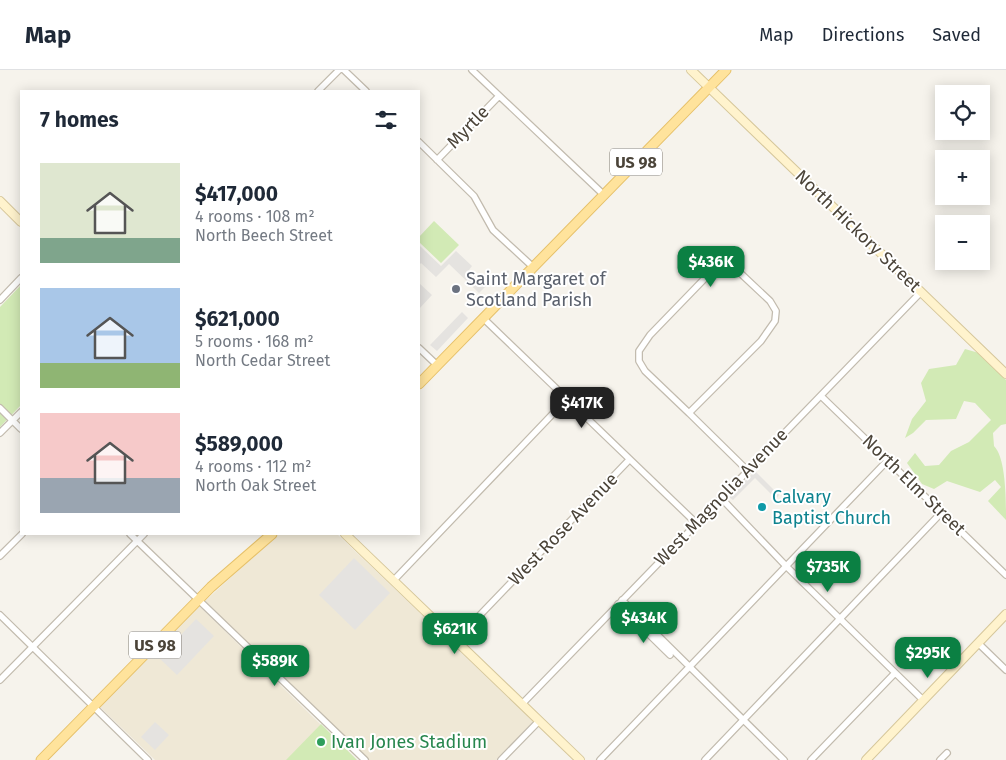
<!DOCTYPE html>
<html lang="en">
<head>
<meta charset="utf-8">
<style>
  :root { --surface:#fff; --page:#f6f6f7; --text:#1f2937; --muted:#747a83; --line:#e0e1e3; --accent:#0b8043 }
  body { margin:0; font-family:"Fira Sans",sans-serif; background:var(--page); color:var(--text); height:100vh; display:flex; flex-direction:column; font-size:19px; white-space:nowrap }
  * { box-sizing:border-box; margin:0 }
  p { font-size:16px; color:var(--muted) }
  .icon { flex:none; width:28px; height:28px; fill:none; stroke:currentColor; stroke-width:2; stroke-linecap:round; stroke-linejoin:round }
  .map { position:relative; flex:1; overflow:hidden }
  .side { position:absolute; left:20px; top:20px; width:400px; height:445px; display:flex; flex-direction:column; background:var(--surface); border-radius:0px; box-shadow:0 2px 12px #0003 }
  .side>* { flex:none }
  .tools { position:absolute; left:935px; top:15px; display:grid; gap:10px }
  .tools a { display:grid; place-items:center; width:55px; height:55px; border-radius:0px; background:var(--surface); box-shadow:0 2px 12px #0003; font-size:25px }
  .price { position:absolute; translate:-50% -42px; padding:0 11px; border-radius:10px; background:var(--accent); color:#fff; font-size:16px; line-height:32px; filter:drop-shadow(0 1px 2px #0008) }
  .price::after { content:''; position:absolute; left:50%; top:30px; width:15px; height:11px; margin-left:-8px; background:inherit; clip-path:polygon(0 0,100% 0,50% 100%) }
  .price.selected { background:#222; color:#fff }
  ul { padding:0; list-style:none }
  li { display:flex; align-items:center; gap:15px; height:125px; padding:0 20px }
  li span { display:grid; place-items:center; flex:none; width:140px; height:100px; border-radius:0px; color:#555 }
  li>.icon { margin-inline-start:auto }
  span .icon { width:60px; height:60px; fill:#fffc; stroke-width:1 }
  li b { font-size:21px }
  h2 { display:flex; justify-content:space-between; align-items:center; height:60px; padding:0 20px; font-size:21px }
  header { display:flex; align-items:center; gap:30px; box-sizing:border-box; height:70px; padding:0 25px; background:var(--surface); border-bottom:1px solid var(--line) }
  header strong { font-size:24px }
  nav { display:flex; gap:28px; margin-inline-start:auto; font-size:18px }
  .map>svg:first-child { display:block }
  .education { fill:#efe8d6 }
  .green { fill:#d2eab5 }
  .parking { fill:#e5e3e0 }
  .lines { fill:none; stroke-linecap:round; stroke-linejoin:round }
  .street-casing { stroke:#c2bbae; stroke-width:8 }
  .secondary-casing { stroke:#d6c79b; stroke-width:10 }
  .primary-casing { stroke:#e6c16a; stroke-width:11 }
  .street { stroke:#fff; stroke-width:5.5 }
  .secondary { stroke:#fff3cd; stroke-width:8 }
  .primary { stroke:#ffe39c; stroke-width:9 }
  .worship-dot { fill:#6b7280; stroke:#fff; stroke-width:2 }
  .culture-dot { fill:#0f9aa8; stroke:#fff; stroke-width:2 }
  .leisure-dot { fill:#2e9e5b; stroke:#fff; stroke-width:2 }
  .labels { text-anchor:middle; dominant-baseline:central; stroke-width:4; stroke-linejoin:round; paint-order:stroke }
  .shield { fill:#fff; stroke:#817c74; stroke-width:1 }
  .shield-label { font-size:16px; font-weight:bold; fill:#4b4439 }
  .street-label { font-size:18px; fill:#4b4439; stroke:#fff }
  .worship-label { font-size:18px; fill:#5b616d; stroke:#fff; text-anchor:start }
  .culture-label { font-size:18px; fill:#0d838f; stroke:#fff; text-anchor:start }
  .leisure-label { font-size:18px; fill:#27864d; stroke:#fff; text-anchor:start }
</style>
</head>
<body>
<header>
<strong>Map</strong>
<nav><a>Map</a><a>Directions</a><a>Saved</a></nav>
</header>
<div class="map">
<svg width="1006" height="690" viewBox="0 0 1006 690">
  <rect width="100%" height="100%" fill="#f6f3ec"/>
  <path class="education" d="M278,464H337L534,651L496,690H366L204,532Z
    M198,535L357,690H155L99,636Z"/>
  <path class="green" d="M434,151L459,175L441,193L419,172V167Z
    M21,215V335L0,357V237Z
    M965,279L979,283L1006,310V354L1001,355L993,363L994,376C1006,388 1006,430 1006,450L988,431L1001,417L995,410L980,422L947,411L934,419L922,414L907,393L915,383L925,396L939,395L951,381L969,372L991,350L975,333L964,331L956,349L926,350L913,363L905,368L912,349L926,331L921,313L929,299L956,295Z
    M321,654L357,690H286Z"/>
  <path class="parking" d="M420,176L441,196L456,181L472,196L469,200L486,216L479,223L449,194L436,207L421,193L419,195Z
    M419,213L432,225L419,239Z
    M462,242L468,248L437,281L430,275Z
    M755,401L779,425L776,429L755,408L733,430L729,427Z
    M354,488L390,523L355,560L319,525Z
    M196,549L214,566L177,605L159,588Z
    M155,652L169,665L155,680L141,667Z"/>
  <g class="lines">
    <g class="street-casing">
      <path id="street" d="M344,0L366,21
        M472,0L604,125
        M318,21L339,0
        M419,72L474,126L493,160L533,197
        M437,90L499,26
        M720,197H732L737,200L770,231L776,241L775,251L761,271L689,343L645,301L639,291V281L650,265L711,202Z
        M0,230L21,208
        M483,248L696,453
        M419,278L437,295
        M821,326L1006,505
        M0,338L21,359
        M689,343L747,400
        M0,363L21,342
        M721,428L786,496L923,630
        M130,464L365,690
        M0,486L22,464
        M394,510L566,330
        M622,530L784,690
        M618,534L670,585
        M0,545L148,690
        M456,570L629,390
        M978,573L1006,600
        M0,610L144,464
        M522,634L921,222
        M501,690L539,651
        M600,690L888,390
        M705,690L942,442
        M811,690L895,603
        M940,690L947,683"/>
    </g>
    <g class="secondary-casing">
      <path id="secondary" d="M691,0L1006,304
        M0,131L21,152
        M345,464L580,690
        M866,690L1006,544"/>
    </g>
    <g class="primary-casing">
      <path id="primary" d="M419,314L726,0
        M41,690L211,517L272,464"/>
    </g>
    <use href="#street" class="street"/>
    <use href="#secondary" class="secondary"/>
    <use href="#primary" class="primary"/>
  </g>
  <circle class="worship-dot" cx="456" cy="219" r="5"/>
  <circle class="culture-dot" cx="762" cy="437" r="5"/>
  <circle class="leisure-dot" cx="321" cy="672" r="5"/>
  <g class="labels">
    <g class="shield">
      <rect x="610" y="78.5" width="52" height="27" rx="4"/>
      <rect x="129" y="561.5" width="52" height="27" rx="4"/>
    </g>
    <g class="shield-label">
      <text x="636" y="92">US 98</text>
      <text x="155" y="575">US 98</text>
    </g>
    <g class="street-label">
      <text transform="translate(468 57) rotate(-46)">Myrtle</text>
      <text transform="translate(858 161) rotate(44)">North Hickory Street</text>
      <text transform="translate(914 415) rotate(44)">North Elm Street</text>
      <text transform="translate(721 427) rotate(-46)">West Magnolia Avenue</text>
      <text transform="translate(563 459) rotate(-46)">West Rose Avenue</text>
    </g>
    <g class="worship-label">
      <text x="466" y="209">Saint Margaret of<tspan x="466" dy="21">Scotland Parish</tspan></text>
    </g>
    <g class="culture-label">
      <text x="772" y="427">Calvary<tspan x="772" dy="21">Baptist Church</tspan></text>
    </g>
    <g class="leisure-label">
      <text x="331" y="672">Ivan Jones Stadium</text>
    </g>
  </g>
</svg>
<div class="tools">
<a><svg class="icon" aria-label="locate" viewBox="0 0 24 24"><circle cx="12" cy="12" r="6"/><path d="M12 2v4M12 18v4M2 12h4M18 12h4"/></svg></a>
<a>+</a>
<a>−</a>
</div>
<b class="price" style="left:711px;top:218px">$436K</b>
<b class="price selected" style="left:582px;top:359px">$417K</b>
<b class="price" style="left:828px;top:523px">$735K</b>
<b class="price" style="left:644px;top:574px">$434K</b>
<b class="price" style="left:455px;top:585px">$621K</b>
<b class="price" style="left:928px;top:609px">$295K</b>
<b class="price" style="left:275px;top:617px">$589K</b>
<section class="side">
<h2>7 homes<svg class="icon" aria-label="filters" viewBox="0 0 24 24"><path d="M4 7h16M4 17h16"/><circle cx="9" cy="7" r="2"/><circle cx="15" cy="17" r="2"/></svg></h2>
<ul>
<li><span style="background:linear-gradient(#dfe7d0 75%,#7fa58c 0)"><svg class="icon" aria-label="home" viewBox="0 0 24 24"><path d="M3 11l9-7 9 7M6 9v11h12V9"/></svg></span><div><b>$417,000</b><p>4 rooms · 108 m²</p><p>North Beech Street</p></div></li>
<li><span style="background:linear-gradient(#a9c7e8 75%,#8fb573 0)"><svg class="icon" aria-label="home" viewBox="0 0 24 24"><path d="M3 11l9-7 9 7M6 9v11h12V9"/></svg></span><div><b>$621,000</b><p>5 rooms · 168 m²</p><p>North Cedar Street</p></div></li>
<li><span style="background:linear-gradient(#f6c9c9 65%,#9aa5b1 0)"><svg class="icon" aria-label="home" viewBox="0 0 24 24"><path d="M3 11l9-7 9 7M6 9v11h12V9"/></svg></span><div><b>$589,000</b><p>4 rooms · 112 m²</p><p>North Oak Street</p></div></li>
</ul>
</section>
</div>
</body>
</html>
